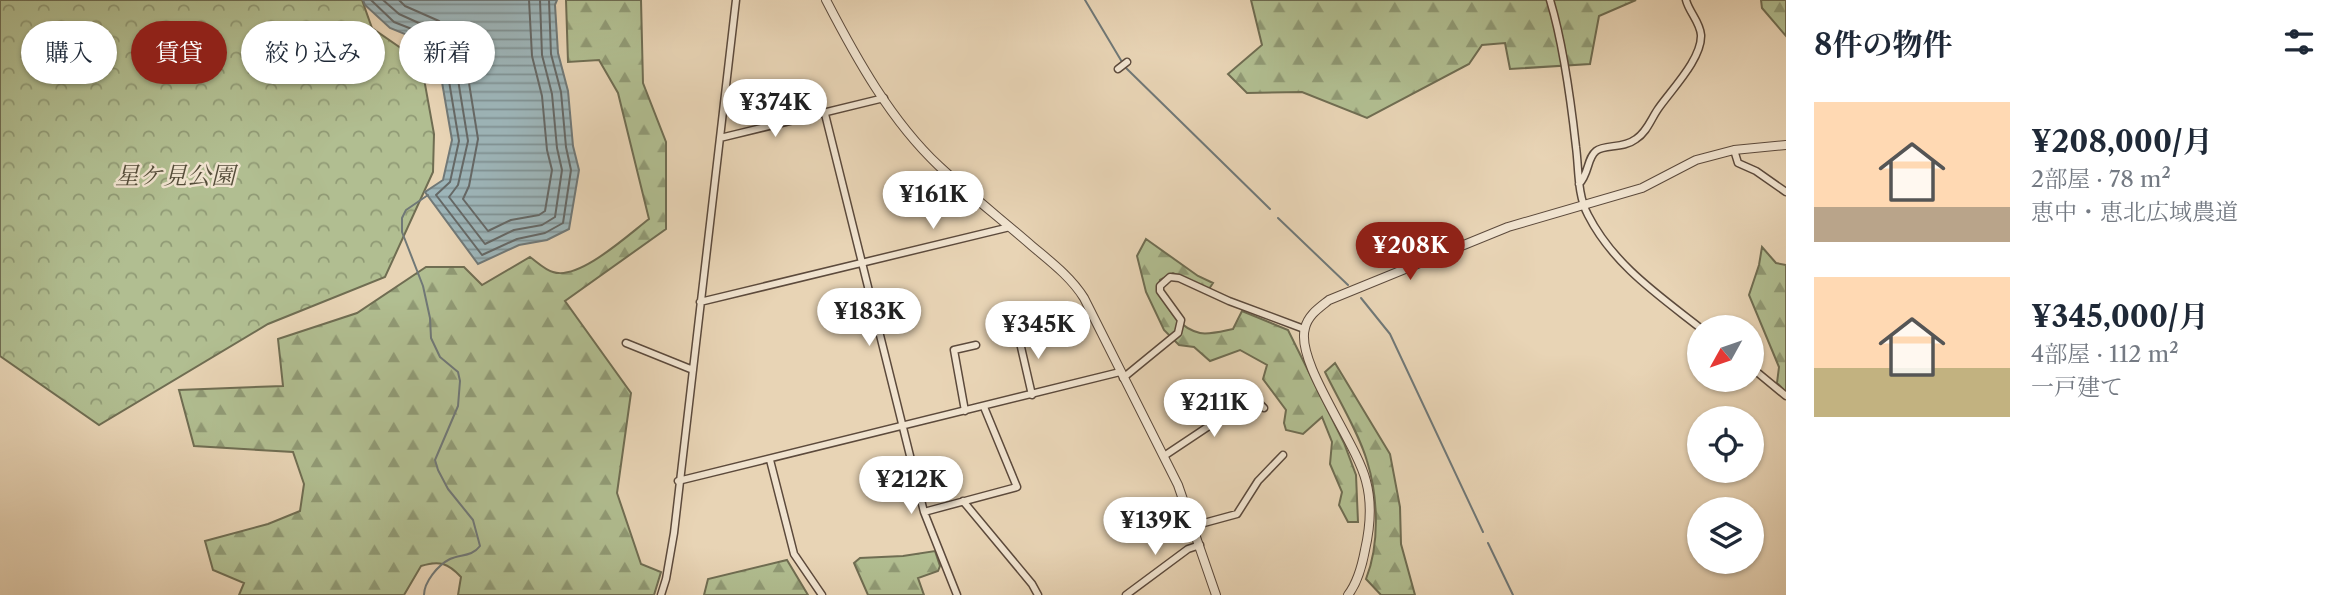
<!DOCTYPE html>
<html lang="ja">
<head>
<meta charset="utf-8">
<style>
  :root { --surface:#fff; --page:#f2f2f3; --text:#1f2937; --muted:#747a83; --accent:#8f2418 }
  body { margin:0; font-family:"Libre Caslon Text","Noto Serif JP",serif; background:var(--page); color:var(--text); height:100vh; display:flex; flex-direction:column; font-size:26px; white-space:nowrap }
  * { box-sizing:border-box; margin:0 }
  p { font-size:23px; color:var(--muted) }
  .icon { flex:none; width:38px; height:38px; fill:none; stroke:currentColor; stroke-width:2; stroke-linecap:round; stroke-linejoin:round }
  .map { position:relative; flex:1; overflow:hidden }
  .side { display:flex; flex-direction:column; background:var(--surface); width:560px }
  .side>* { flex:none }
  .top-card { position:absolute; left:21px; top:21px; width:665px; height:63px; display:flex; gap:14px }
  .needle { width:46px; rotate:230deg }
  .buttons { position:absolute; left:1687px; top:315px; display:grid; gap:14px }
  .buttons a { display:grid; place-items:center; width:77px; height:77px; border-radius:50%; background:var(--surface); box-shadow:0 2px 5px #0004; font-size:35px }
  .price { position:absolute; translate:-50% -60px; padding:0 16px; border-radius:24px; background:#fff; color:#222; font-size:23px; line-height:46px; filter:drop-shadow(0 2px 4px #0008) }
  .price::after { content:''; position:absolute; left:50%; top:42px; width:21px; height:16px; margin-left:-10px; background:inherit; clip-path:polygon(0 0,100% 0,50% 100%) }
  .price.active { background:var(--accent); color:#fff }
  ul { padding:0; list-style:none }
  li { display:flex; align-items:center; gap:21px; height:175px; padding:0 28px }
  li span { display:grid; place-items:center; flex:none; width:196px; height:140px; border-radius:0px; color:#555 }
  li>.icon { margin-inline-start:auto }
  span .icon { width:84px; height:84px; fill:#fffc; stroke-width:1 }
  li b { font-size:30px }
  h2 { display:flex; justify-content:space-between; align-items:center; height:84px; padding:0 28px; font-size:30px }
  .chip { padding:0 24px; border-radius:32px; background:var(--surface); box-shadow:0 2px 5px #0004; font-size:24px; line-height:63px }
  .chip.active { background:var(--accent); color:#fff }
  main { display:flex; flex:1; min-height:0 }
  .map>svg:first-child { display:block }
  .forest { fill:url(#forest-firs); stroke:#6f6d52; stroke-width:2 }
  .park { fill:url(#park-crowns); stroke:#6f6d52; stroke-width:2 }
  .water { fill:url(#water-rules); stroke:#707877; stroke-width:2 }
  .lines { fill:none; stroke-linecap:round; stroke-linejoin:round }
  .shore { stroke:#656866; stroke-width:2 }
  .stream { stroke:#707877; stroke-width:2 }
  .minor-casing { stroke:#5c4a3c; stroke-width:9 }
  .tertiary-casing { stroke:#5c4a3c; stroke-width:10 }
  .minor { stroke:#f0e3cf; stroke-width:6 }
  .tertiary { stroke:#f0e3cf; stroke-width:8 }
  .labels { text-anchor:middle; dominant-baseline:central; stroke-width:5; stroke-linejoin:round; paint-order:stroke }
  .park-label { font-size:24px; font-style:italic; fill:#554d3a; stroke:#f0e3cf }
</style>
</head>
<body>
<main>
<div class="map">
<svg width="1786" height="595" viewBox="0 0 1786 595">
  <defs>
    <pattern id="forest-firs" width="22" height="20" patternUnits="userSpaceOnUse" patternTransform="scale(1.75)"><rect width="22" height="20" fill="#b1be91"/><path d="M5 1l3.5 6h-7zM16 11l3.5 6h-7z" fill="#909a75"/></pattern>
    <pattern id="park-crowns" width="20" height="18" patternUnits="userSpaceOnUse" patternTransform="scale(1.75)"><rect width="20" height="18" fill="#b1be91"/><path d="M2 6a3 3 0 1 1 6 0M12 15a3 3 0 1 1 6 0" fill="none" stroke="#909a75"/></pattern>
    <pattern id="water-rules" width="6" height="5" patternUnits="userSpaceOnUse" patternTransform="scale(1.75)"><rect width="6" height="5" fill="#9db5b9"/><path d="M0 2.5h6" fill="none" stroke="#809295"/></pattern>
  </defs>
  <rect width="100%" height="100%" fill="#e8d4b5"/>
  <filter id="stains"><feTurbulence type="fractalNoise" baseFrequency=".00286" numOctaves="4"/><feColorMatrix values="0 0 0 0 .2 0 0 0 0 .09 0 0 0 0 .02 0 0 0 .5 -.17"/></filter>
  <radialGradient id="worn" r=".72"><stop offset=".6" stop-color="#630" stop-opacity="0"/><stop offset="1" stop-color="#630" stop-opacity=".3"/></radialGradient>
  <path class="forest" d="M566,0H641L643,83L666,142V229L565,301L631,393L617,493L641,564L661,572L654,595H458L461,577C448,563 439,560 421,566L404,595H239L244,583L213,570L205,541L268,524L300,511L304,484L293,452L194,446L179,390L283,386L278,339L357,313L426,267H464L482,285L530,257C537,262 545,270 553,272C579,281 629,234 649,219L618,93L599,60L568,62Z
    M1251,0H1636L1599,16L1590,64L1510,69L1505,43L1482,45L1469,64L1367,118L1302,92L1247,93L1228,74L1262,45Z
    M1761,0H1786V36L1762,8Z
    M1146,239L1198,276L1213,283L1209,289L1173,273L1160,280L1158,291C1168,308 1178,328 1200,333C1209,335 1223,331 1233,329L1242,311L1288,330L1344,443L1356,475L1358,522H1348L1339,505L1342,492L1330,464L1332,442L1322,417L1303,434L1286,430L1284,423L1286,410L1263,379L1267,365L1240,350L1210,361L1194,347L1179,345L1164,330L1146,292L1137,256Z
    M1762,247L1776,263L1786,265V392L1777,383L1779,367L1749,295L1759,265Z
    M1335,363L1390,454L1400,507L1401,544L1415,595H1381L1366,579C1380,544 1378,496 1367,461C1359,433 1338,399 1325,372Z
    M935,551L940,566L938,571L918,578L924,595H868L854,563L860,558L903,556Z
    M787,560L808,595H704L708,579Z"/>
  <path class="park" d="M0,0H362L372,28L421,62L434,134L433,172L385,277L268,324L99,425L0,356Z"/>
  <path class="water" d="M363,0H557L555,5L558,53L568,91L573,146L579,170L569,229L547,240L519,245L478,264L425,192L443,180L452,140L438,59L422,41L390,28L365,5Z"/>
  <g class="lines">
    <path class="shore" d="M371,0L394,22L427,35L445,57L459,141L450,182L436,195L482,255L517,239L545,233L563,223L571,170L566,147L561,92L551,54L549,0
      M383,0L399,14L432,29L454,55L468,141L458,185L449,197L485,244L514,230L542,225L555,217L562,170L557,148L552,94L542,55L540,0
      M399,0L405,6L439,21L458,42L464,52L478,139L469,186L463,199L488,231L511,220L539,215L545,211L552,170L547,150L542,96L532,56L529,0"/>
    <path class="stream" d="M1085,0L1122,62
      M1125,67L1270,209
      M1278,218L1348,285
      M1361,298L1390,334L1483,532
      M1488,543L1513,595
      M424,595C424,582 438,565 450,559C460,554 472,557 480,546L473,520L448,489L438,470L435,460L458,406L460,381L458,372L440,357L431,338L430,318L423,286L402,232V218L406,210L428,195"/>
    <g class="minor-casing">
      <path id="minor" d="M1550,0C1563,43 1571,102 1576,147C1579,169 1577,194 1588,215C1613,264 1657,294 1699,327
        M1118,69L1127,62
        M825,114L924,512L957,595
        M720,138L884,98
        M1734,150L1738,163L1756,171L1786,192
        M1579,184C1589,174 1587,158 1596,151C1605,144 1623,149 1636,139C1647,132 1651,119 1658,109C1671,90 1702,59 1701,35C1700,22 1689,12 1686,0
        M700,302L1010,227
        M1018,334L1032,395
        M626,343L693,370
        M1752,368L1786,396
        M1123,378L1178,333L1181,320L1160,291V286L1170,277L1179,278L1229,301L1304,329
        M965,411L954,350L976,345
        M1164,456L1230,412L1250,394L1264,408
        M770,460L794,554L822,595
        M678,481L1120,372
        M963,501L1032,584L1038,595
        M924,512L1017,487L984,407
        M1193,526L1237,514L1258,481L1283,455
        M661,595L666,579L674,533L736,0
        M1126,595L1188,549L1200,545"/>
    </g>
    <g class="tertiary-casing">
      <path id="tertiary" d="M826,0C856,58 891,121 939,166C969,194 1001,219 1032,246C1051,262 1071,277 1084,298L1178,485L1216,595
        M1348,595C1358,582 1362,566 1365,550C1370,528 1372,503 1366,481C1356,441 1295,362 1305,328C1308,315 1319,308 1329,300L1508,227L1642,188L1696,160L1734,150L1786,145"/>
    </g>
    <use href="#minor" class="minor"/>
    <use href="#tertiary" class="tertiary"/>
  </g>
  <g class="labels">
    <g class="park-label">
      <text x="175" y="175">星ケ見公園</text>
    </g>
  </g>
  <rect width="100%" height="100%" filter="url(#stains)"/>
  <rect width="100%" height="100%" fill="url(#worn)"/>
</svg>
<div class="buttons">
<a><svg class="needle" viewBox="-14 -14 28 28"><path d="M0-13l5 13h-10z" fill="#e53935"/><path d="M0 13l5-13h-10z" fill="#747a83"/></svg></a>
<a><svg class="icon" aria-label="locate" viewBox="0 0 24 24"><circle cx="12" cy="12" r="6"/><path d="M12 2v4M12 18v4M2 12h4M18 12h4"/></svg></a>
<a><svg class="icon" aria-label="layers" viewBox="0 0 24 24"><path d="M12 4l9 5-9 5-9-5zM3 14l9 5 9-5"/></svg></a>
</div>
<b class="price" style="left:775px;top:139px">¥374K</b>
<b class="price" style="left:933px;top:231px">¥161K</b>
<b class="price active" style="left:1410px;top:282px">¥208K</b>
<b class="price" style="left:869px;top:348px">¥183K</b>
<b class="price" style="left:1038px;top:361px">¥345K</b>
<b class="price" style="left:1214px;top:439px">¥211K</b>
<b class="price" style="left:911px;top:516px">¥212K</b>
<b class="price" style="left:1155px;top:557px">¥139K</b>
<div class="top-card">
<a class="chip">購入</a>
<a class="chip active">賃貸</a>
<a class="chip">絞り込み</a>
<a class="chip">新着</a>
</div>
</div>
<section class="side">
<h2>8件の物件<svg class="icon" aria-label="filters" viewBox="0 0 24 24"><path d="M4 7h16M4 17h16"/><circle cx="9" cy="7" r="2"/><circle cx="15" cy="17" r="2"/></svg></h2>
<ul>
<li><span style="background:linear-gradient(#ffd9b3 75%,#b9a48a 0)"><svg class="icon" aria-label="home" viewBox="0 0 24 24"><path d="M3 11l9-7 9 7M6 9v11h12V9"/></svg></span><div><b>¥208,000/月</b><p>2部屋 · 78 m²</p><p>恵中・恵北広域農道</p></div></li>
<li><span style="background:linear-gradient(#ffd9b3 65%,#c2b280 0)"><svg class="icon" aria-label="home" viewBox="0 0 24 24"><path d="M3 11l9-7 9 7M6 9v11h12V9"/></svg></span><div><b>¥345,000/月</b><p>4部屋 · 112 m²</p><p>一戸建て</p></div></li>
</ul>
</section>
</main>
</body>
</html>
